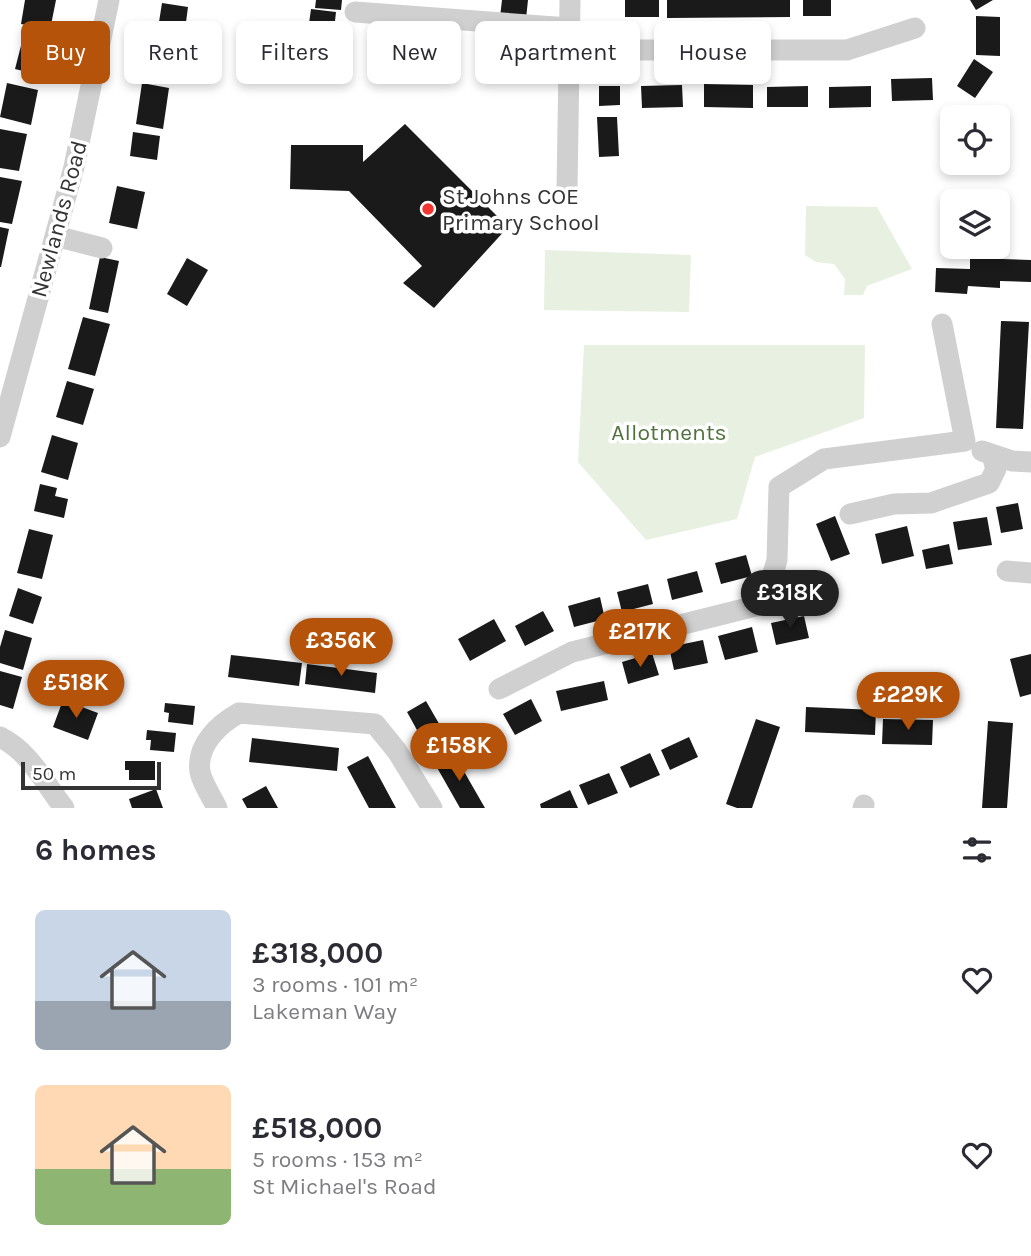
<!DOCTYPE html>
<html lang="en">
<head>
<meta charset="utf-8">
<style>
  :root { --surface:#fff; --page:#f7f7f7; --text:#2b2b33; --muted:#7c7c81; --accent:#b45309 }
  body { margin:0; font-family:Karla,sans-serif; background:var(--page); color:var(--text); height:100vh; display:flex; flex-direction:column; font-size:26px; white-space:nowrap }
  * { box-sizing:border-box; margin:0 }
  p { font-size:23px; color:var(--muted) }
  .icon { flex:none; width:38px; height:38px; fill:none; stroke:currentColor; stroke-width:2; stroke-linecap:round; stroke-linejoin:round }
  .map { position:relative; height:808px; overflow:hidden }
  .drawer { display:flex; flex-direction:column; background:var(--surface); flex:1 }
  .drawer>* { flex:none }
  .top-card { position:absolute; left:21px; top:21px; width:990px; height:63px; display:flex; gap:14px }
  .controls { position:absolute; left:940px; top:105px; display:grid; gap:14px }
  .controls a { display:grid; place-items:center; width:70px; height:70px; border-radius:10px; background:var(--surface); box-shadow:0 4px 10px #0003; font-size:35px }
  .scale { position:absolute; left:21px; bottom:18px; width:140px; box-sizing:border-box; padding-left:7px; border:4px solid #333; border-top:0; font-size:19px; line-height:24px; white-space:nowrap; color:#333; -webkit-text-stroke:5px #fff; paint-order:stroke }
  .price { position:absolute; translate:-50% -60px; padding:0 16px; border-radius:24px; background:var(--accent); color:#fff; font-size:23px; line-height:46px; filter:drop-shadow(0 2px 4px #0008) }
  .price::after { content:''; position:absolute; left:50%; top:42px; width:21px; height:16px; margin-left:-10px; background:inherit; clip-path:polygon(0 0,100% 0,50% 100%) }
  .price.selected { background:#222; color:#fff }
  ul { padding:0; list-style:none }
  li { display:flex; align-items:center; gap:21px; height:175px; padding:0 35px }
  li span { display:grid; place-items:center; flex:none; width:196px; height:140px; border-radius:10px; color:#555 }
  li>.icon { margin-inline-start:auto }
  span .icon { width:84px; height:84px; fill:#fffc; stroke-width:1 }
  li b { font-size:30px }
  h2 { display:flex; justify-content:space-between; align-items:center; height:84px; padding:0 35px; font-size:30px }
  .chip { padding:0 24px; border-radius:10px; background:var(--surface); box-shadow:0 4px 10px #0003; font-size:24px; line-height:63px }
  .chip.selected { background:var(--accent); color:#fff }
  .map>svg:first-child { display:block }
  .green { fill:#e7f0e1 }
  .building { fill:#1a1a1a }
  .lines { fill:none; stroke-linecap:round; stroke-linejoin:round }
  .minor { stroke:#d0d0d0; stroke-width:21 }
  .poi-dot { fill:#f0362f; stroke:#fff; stroke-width:2.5 }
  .labels { text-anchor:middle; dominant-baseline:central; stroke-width:7; stroke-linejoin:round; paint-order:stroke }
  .poi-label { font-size:23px; fill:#333; stroke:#fff; text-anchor:start }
  .street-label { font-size:23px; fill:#333; stroke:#fff }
  .park-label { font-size:23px; fill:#50723c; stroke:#fff }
</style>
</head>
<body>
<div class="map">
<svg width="1031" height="808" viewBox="0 0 1031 808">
  <rect width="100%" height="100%" fill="#fff"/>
  <path class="green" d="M806,206L877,207L912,269L867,286L863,295H844L845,279L834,264L816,262L805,255Z
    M545,250L691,255L689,312L544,310Z
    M584,345H865L864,418L755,457L737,519L646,540L578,462Z"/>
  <path class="building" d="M25,0H56L50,30L21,24Z
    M316,0H342L341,10L315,8Z
    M502,0H528L526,19L500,17Z
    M625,0H659V17H625Z
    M667,0H790V17L667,18Z
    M803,0H831V16H803Z
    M970,0H993L976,10Z
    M162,3L188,7L183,45L156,41Z
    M311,9L336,12L332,48L306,45Z
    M976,16L1000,17V56L976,55Z
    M23,38L51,45L43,76L15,69Z
    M156,50L179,52L177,74L153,72Z
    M974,59L993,72L975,98L957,86Z
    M932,78L933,100L892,101L891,79Z
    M7,83L38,90L31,125L0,117Z
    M142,83L169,88L163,129L136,124Z
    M704,84L753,85V108L704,107Z
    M682,85L683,107L642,108L641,86Z
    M599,86H620V105L599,106Z
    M808,86V107H767V87Z
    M871,86V107L829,108V87Z
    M597,117H617L619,156L599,157Z
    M405,124L508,227L434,308L403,283L422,266L349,191L290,189L291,145H363V162Z
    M0,129L27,134L19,171L0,168Z
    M133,132L160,136L157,160L130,156Z
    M0,177L22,181L12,224L0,222Z
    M117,186L145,192L137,229L109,223Z
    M0,227L9,229L1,267H0Z
    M100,257L119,261L108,313L89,309Z
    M187,258L208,270L187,306L167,294Z
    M970,258L1031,260V282L1000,281V288L968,286L967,294L935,292L936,268L970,269Z
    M83,317L110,324L95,376L68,369Z
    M1001,321L1029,322L1023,429L996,428Z
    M67,381L94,389L83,425L56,417Z
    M52,435L78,443L68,480L41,472Z
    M40,484L57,488L55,496L68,499L64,518L34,511Z
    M1018,503L1023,529L1001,533L996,507Z
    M835,516L850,554L831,561L816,524Z
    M987,517L992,545L958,550L953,522Z
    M907,526L914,556L882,564L875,534Z
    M29,529L53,535L42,579L17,573Z
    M949,544L953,564L926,569L922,550Z
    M746,555L752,576L721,584L715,563Z
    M697,571L703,592L672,600L667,579Z
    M648,584L653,604L622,612L617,592Z
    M18,588L42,597L33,624L9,616Z
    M600,597L605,619L574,627L568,606Z
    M543,611L554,631L525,646L515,626Z
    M804,616L809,638L776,645L771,623Z
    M494,619L506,641L470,661L458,639Z
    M752,627L758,652L725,660L718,636Z
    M5,630L32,638L23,670L0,663V647Z
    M703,640L708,663L674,670L669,647Z
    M652,653L659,675L628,684L622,662Z
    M1031,654V694L1020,697L1010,659Z
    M231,655L302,663L299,686L228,677Z
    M307,664L377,673L375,693L305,684Z
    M0,671L22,677L13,709L0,705Z
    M604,681L608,700L561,711L556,691Z
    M531,699L542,721L515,735L503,714Z
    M63,700L98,713L88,740L53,727Z
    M426,701L453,748L433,759L407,712Z
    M165,703L195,706L193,725L168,722L169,713L164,712Z
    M806,707L876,710L875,735L805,732Z
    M756,719L780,727L752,808H737L726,804Z
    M883,719L933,720L932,745L882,744Z
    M988,721L1013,723L1007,808H982Z
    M147,730L176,733L174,752L150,750L151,740H146Z
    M689,737L698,757L670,770L661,750Z
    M252,738L339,748L337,771L249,762Z
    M650,753L660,775L630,788L620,767Z
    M454,754L485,808H460L435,764Z
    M368,756L396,808H369L347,767Z
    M125,761H155V780H129V770H125Z
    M609,773L618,793L588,805L579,785Z
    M266,786L278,808H247L242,799Z
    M156,789L163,808H132L129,799Z
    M570,790L578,808H541L540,804Z"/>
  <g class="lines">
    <path class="minor" d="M355,12L569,28
      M569,50H847L915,28
      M567,189L570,0
      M55,236L102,248
      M942,324L965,441
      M0,437L74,167L109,0
      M982,451L1012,461L1031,462
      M850,514L894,504L931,503L989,483L996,469L992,455
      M1007,571L1031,573
      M499,689L572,652L764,604L777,560L779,487L824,459L965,441
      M0,737C30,752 44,782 64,808
      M217,808C212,797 202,783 200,772C196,745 219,724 239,713L375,724L397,751L432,808
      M863,808L864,805"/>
  </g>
  <circle class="poi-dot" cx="428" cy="209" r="7"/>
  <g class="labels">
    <g class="poi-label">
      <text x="442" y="196">St Johns COE<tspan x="442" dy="26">Primary School</tspan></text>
    </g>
    <g class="street-label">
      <text transform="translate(59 219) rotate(-75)">Newlands Road</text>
    </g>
    <g class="park-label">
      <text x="669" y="432">Allotments</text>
    </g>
  </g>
</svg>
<div class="controls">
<a><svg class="icon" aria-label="locate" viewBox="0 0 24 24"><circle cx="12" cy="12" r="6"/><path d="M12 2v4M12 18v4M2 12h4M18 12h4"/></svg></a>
<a><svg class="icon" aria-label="layers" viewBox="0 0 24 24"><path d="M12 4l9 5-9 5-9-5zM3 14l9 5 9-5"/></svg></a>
</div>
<div class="scale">50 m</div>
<b class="price selected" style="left:790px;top:630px">£318K</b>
<b class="price" style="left:640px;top:669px">£217K</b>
<b class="price" style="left:341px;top:678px">£356K</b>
<b class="price" style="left:76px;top:720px">£518K</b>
<b class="price" style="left:908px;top:732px">£229K</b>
<b class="price" style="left:459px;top:783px">£158K</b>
<div class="top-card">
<a class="chip selected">Buy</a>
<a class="chip">Rent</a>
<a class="chip">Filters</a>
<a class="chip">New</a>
<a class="chip">Apartment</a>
<a class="chip">House</a>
</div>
</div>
<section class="drawer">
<h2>6 homes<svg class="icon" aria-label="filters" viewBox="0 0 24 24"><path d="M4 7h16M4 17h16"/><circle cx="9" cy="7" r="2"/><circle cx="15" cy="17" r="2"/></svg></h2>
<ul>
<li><span style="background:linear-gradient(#c9d6e8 65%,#9aa5b1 0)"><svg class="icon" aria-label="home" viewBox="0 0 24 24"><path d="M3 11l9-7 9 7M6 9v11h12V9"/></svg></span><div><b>£318,000</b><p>3 rooms · 101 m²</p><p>Lakeman Way</p></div><svg class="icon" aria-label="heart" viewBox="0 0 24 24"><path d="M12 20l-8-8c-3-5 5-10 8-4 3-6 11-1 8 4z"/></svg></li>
<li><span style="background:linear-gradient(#ffd9b3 60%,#8fb573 0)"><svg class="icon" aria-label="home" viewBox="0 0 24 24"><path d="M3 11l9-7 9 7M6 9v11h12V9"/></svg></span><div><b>£518,000</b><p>5 rooms · 153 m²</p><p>St Michael's Road</p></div><svg class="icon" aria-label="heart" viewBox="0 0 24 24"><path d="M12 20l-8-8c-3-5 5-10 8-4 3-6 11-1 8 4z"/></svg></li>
</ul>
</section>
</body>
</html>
